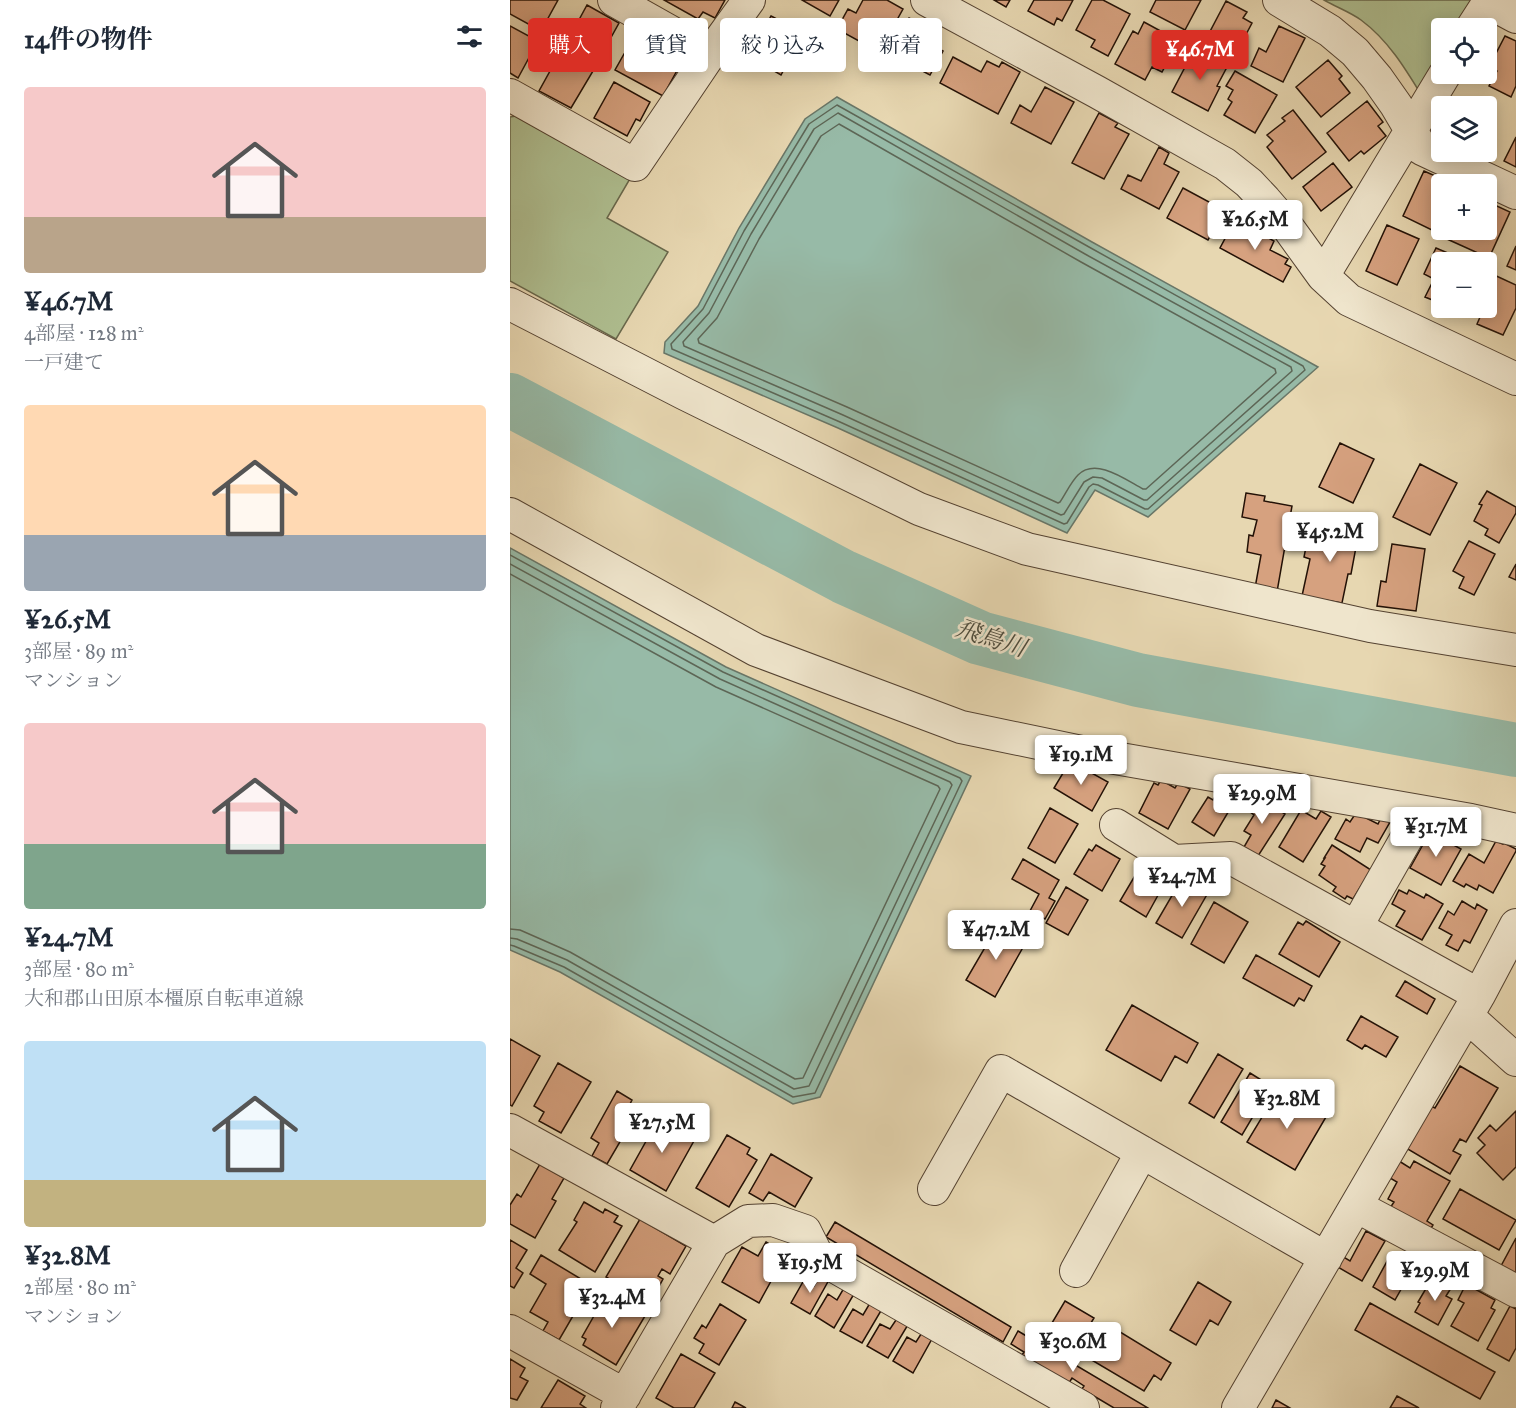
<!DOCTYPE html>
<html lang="ja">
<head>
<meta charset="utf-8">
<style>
  :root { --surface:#fff; --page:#f6f6f7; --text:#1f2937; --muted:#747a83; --accent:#d93025 }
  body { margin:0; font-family:"IM FELL Great Primer","Noto Serif JP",serif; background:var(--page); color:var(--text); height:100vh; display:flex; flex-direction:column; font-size:22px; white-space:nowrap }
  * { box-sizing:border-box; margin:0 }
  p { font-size:20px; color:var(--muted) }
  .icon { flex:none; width:33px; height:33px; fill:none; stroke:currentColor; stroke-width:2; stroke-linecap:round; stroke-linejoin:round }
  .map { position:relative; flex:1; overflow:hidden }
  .panel { display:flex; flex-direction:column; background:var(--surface); width:510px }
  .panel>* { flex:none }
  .top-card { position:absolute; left:18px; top:18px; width:570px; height:54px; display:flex; gap:12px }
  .buttons { position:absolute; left:921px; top:18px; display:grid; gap:12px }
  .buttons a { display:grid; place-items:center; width:66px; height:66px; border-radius:6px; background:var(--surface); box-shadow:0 3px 15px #0003; font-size:30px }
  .price { position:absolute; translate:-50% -51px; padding:0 14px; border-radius:6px; background:#fff; color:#222; font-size:20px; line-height:39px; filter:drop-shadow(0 2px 3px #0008) }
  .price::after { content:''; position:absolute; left:50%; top:36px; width:18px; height:14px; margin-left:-9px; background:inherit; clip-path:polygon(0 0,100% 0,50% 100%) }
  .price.on { background:var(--accent); color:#fff }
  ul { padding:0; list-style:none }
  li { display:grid; align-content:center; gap:12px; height:318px; padding:0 24px }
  li span { display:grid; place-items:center; height:186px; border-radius:6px; color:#555 }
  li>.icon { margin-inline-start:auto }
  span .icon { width:108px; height:108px; fill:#fffc; stroke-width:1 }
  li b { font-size:26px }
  h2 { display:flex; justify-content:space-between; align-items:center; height:72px; padding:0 24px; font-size:26px }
  .chip { padding:0 21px; border-radius:6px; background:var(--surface); box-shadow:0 3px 15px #0003; font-size:21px; line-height:54px }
  .chip.on { background:var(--accent); color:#fff }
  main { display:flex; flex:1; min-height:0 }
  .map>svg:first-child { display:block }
  .green { fill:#afbf91; stroke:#69684c; stroke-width:1.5 }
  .water { fill:#97baa7; stroke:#697667; stroke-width:1.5 }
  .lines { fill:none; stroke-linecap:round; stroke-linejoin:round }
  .shore { stroke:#5d6656; stroke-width:1.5 }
  .river { stroke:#97baa7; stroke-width:54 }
  .building { fill:#d6a17f; stroke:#231106; stroke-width:1.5 }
  .minor-casing { stroke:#544231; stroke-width:34 }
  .minor { stroke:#efe5cc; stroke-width:32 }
  .labels { text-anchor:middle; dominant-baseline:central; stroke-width:5; stroke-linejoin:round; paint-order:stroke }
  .water-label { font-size:24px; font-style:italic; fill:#4c4c3e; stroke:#efe5cc }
</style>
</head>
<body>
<main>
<section class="panel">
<h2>14件の物件<svg class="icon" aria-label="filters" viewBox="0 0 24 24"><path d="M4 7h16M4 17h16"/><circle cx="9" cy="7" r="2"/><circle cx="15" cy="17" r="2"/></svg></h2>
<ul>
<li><span style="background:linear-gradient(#f6c9c9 70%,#b9a48a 0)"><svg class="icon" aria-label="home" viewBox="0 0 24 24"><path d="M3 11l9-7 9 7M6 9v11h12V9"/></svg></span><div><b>¥46.7M</b><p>4部屋 · 128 m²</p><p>一戸建て</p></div></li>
<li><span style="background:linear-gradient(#ffd9b3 70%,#9aa5b1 0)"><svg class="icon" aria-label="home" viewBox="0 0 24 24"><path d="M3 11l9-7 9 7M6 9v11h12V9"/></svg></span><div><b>¥26.5M</b><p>3部屋 · 89 m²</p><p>マンション</p></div></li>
<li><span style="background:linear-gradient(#f6c9c9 65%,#7fa58c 0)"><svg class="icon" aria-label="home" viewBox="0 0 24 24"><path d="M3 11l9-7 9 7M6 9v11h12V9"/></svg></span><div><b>¥24.7M</b><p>3部屋 · 80 m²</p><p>大和郡山田原本橿原自転車道線</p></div></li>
<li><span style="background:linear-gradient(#bfe0f5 75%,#c2b280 0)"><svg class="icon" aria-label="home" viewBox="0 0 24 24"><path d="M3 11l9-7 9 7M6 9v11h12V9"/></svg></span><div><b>¥32.8M</b><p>2部屋 · 80 m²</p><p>マンション</p></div></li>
</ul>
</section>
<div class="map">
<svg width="1006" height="1408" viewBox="0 0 1006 1408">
  <rect width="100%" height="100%" fill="#e7d7b1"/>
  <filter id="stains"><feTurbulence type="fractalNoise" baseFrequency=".00333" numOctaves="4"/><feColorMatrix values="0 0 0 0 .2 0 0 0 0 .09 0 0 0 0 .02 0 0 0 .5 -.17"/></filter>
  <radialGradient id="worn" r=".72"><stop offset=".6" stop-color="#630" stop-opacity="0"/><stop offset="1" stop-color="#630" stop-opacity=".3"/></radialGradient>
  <path class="green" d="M814,0H968L951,28H932L931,62L912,96C895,68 878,40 851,20C840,12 826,7 814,0Z
    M6,116L121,177L97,218L158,252L106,339L0,281V117Z"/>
  <path class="water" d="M327,97L582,242L808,367L638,517L585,490L557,533L328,428L154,353L155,342L188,306L229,228L295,119Z
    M0,548L216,667L461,776L310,1097L283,1104L50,972L0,950Z"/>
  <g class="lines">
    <path class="shore" d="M327,105L579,247L793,366L795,370L638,509H635L588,485L583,484L579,487L557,523L554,524L330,422L162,349L161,344L193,309L234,231L299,124Z
      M328,113L575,254L781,367L782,371L637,500H634L592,478L583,477L574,482L554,514L551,515L333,415L174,346L173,342L199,313L241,234L304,129Z
      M329,124L571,262L765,369L766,373L636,489H633C616,480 586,457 568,475C561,482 556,493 550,502L548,503L337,407L189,343L188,339L207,318L249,239L311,136Z
      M0,555L213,672L450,778L452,781L305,1093L283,1097L54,967L4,946L0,945
      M0,564L210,679L440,782L442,785L299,1086L284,1089L57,960L7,939L0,938
      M0,574L206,687L428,786L430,789L293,1078L285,1079L60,952L10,930L0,929"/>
    <path class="river" d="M0,400L334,577L470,638L628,680L1006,750"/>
  </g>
  <path class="building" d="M0,0H48L31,31L0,14Z
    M154,0H215L205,18L193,12L188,19Z
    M292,0H329L320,16Z
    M353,0H377L393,9L369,52L327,29L338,9L346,13Z
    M484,0H500L496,7Z
    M524,0H563L552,21L547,18L544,25L518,11Z
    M582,0H593L620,14L598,56L581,47L585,40L566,30Z
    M646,0H691L675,30L640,12Z
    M716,1L737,12L733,18L742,23L724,57L695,41Z
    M77,5L109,23L89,59L57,42Z
    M261,16L288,30L272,59L278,62L271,75L247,61L248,59L240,54Z
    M399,18L419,29L418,32L428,38L424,46L433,51L420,75L380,54Z
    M634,22L669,41L652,72L642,67L635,80L605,64L623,31L628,34Z
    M0,26L28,41L8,78L0,73Z
    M769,26L795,38L773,82L741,66L749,48L756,52Z
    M135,35L175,56L153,96L105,70L114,54L122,59Z
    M995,36L1006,41V86L1001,97L979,86L987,71L979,67Z
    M684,50L717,67L707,86L710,87L698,111L662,92Z
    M50,53L83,71L61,108L29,91Z
    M443,57L471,72L477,61L489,67L492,62L510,72L488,114L430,83Z
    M818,60L832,76L829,79L840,93L811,117L786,87Z
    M725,71L767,95L745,133L714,115L722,102L718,99L723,90L716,86Z
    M104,82L140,102L130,121L126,119L117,136L84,118Z
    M535,87L564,102L541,144L501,123L510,105L521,112Z
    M857,101L873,122L868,126L876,136L854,154L851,151L839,161L817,133Z
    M783,110L816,152L782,179L757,147L763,141L757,135L775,121L772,118Z
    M589,113L608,123L605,127L619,134L594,179L562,163Z
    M1006,137V167L994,161Z
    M649,147L659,153L654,164L669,172L649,209L611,189L618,175L631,181Z
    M823,163L842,187L811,211L793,187Z
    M914,171L939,182L938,184H932V220L926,232L893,216Z
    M673,188L714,210L698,240L657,218Z
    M976,201L1000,212L979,258L937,239L941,230H976Z
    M725,220L764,241L760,250L778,259L775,264L781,267L773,282L710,248Z
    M877,225L909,239L887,285L856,271Z
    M1006,246V270L997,266Z
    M926,248L959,262H932V304L915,297L924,279L914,274Z
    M982,274L1006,285V308L993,335L967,324L974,308H972H976V286Z
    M830,443L864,459L843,503L809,487Z
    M910,464L947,483L920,535L883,517Z
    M977,491L1006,507V513L989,543L975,535L978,529L964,521L972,505L969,504Z
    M736,493L755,496L754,501L782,506L767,592L745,588L751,555L737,552L739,535L743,536L747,520L732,517Z
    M816,525L849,531L841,574H838L832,603L792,596L800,559L794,557L797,542L801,543L805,527L816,529Z
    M959,541L985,554L964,595L949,588L954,577L943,571Z
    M882,544L915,549L906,611L867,606L871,581L876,582Z
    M1006,564V580L999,577Z
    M562,764L570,769L571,767L598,782L582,811L544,788L556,768L559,770Z
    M651,780L665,788L668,783L680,789L658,829L629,813L644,783L648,785Z
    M710,789L726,799L704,836L682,822L698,797L703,800Z
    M749,797L775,814L748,856L734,847L741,835L734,831L744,815L739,811Z
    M540,808L568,824L545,863L518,848Z
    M791,810L806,819L811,811L821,817L793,862L769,847Z
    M846,813L868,824L871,818L880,822L868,843L857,838L850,852L825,839L836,819L840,822Z
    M920,832L951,849L931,885L900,868Z
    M986,841L993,844L994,843L1006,849V851L983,893L969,885L967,890L956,884L954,887L943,881L959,854L974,863Z
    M586,845L610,859L592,891L564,874L579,849L582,851Z
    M822,845L861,870L843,899L837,896L835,899L823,891L826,887L809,875L815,866L811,864L815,858H814Z
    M513,859L549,880L539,898L545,901L535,919L520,911L529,894L502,879Z
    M633,862L658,877L636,917L610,901Z
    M671,880L683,887L685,883L699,891L672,938L646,923Z
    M556,887L578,900L558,935L536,923Z
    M889,890L897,894L899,890L914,898L916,894L933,904L912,940L886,926L895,911L882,904Z
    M952,901L965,909L967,904L977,910L960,943L954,940L948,951L936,945L942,935L929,928L938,911L944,915Z
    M704,902L738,922L714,963L681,944Z
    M796,921L830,942L809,977L769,954L788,922L793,925Z
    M488,925L516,942L485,997L456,980Z
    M746,955L802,986L794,1001L789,998L784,1006L733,978Z
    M895,981L925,999L917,1014L886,996Z
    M622,1005L688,1043L677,1063L665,1056L651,1081L596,1050Z
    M851,1016L888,1037L876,1057L855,1045L852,1049L837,1040Z
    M0,1039L30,1056L2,1106L0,1105Z
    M708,1054L733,1069L704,1118L679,1103Z
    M48,1063L81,1082L51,1133L29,1121L34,1112L24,1106Z
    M950,1066L988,1088L956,1142L950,1139L943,1151L951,1155L940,1174L896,1148L921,1106L925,1108Z
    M740,1073L761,1086L732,1135L711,1122Z
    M769,1089L816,1117L785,1170L737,1142Z
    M107,1091L122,1100L119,1106L128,1111L97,1164L82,1156L89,1143L81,1138Z
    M1006,1111V1167L993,1180L967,1153L975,1145L968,1138L980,1125L986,1131Z
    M149,1118L185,1139L156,1191L120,1170Z
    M217,1135L240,1148L237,1154L247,1160L219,1207L186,1188Z
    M261,1154L302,1178L285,1207L259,1192L253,1201L239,1193Z
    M889,1161L900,1168L904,1161L940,1181L917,1221L923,1225L920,1230L880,1208L884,1202L878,1199L887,1182L880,1178Z
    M30,1164L54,1178L42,1199L46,1201L25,1238L0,1224V1205L7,1194L11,1197Z
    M950,1189L1006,1220L989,1250L933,1219Z
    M74,1202L93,1213L95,1209L108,1216L104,1222L112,1226L85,1272L49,1250L67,1222L64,1220Z
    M130,1219L176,1246L160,1274L152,1269L148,1276L153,1279L147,1290L142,1286L134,1299L96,1277Z
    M325,1222L501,1327L493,1342L316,1237Z
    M856,1231L875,1241L852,1281L826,1266L832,1256L840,1261Z
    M1006,1238V1275L991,1266Z
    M0,1240L17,1250L6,1268L13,1273L4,1288L0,1286Z
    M256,1242L276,1254L249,1303L212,1282L232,1247L248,1256Z
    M892,1253L907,1261L885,1300L863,1287L881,1254L889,1258Z
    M31,1255L81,1285L49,1340L33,1331L38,1322L20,1312L36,1284L20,1274Z
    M312,1273L320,1278L300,1314L281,1303L294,1280L304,1286Z
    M921,1280L933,1286L936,1281L943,1285L936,1296L942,1299L928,1325L905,1312L910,1303L908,1302Z
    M688,1282L721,1302L708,1325L700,1320L686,1345L660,1330Z
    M956,1284L985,1300L981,1308L985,1310L968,1341L941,1326L954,1303L948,1300Z
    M334,1288L344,1294L324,1328L305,1316L318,1294L327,1300Z
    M97,1293L135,1316L106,1365L73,1345L76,1339L72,1337Z
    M555,1301L584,1318L576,1331L593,1341L602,1327L661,1363L651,1380L644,1375L634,1391L536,1333Z
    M360,1303L372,1309L352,1343L330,1331L343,1309L353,1315Z
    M860,1303L985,1372L970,1399L845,1330Z
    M210,1304L236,1320L209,1365L189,1353L194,1344L184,1338L192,1325L196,1328Z
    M1000,1306L1006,1309V1348L999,1361L977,1349Z
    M388,1317L399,1323L378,1358L357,1346L370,1324L380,1329Z
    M413,1331L423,1337L403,1373L383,1361L397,1337L406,1342Z
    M508,1331L638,1408H604L572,1389L574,1386L562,1378L559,1383L512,1355L514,1352L501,1344Z
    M171,1354L205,1373L184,1408H164L146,1398Z
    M0,1359L15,1368L10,1377L18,1381L7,1400L0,1398Z
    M48,1380L75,1396L70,1404L76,1408H31Z
    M887,1396L909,1408H880Z
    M766,1400L780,1408H762Z
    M225,1402L236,1408H222Z"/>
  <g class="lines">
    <g class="minor-casing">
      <path id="minor" d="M104,0L200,54
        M417,0L587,92L715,164L739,183L755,200L774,222L813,276L839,300L1006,379
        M769,0L820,31L845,52L867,78L886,105L912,149L1006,193
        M978,2L1006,17
        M962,28L980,0
        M0,95L125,165L200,54L239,0
        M813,276L935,74
        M0,304L175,394L409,509L517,549L860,626L1006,650
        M0,514L246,650L451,727L576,753L961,820L1006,830
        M606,825L664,861L721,858L969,995
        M846,927L904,825
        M957,1016L1006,1060
        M0,1130L204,1242L107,1408
        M424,1189L491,1071L816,1258
        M846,1206L1006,1291
        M204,1242L238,1221L263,1220L295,1231L308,1257L573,1408
        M566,1271L632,1152
        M0,1331L115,1395
        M728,1408L969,995L1006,925"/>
    </g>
    <use href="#minor" class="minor"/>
  </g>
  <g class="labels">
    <g class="water-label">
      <text transform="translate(481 638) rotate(18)">飛鳥川</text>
    </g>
  </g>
  <rect width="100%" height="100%" filter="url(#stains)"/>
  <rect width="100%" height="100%" fill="url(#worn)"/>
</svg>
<div class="buttons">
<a><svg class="icon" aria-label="locate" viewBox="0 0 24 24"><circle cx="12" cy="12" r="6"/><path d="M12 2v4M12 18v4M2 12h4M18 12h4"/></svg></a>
<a><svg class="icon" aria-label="layers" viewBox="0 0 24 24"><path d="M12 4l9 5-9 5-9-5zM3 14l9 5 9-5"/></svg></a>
<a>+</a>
<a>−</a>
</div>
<b class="price on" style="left:690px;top:81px">¥46.7M</b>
<b class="price" style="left:745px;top:251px">¥26.5M</b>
<b class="price" style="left:820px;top:563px">¥45.2M</b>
<b class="price" style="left:571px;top:786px">¥19.1M</b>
<b class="price" style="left:752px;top:825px">¥29.9M</b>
<b class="price" style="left:926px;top:858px">¥31.7M</b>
<b class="price" style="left:672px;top:908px">¥24.7M</b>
<b class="price" style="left:486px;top:961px">¥47.2M</b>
<b class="price" style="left:777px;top:1130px">¥32.8M</b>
<b class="price" style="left:152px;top:1154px">¥27.5M</b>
<b class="price" style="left:300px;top:1294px">¥19.5M</b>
<b class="price" style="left:925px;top:1302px">¥29.9M</b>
<b class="price" style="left:102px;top:1329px">¥32.4M</b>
<b class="price" style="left:563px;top:1373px">¥30.6M</b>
<div class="top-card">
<a class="chip on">購入</a>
<a class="chip">賃貸</a>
<a class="chip">絞り込み</a>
<a class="chip">新着</a>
</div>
</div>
</main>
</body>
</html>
